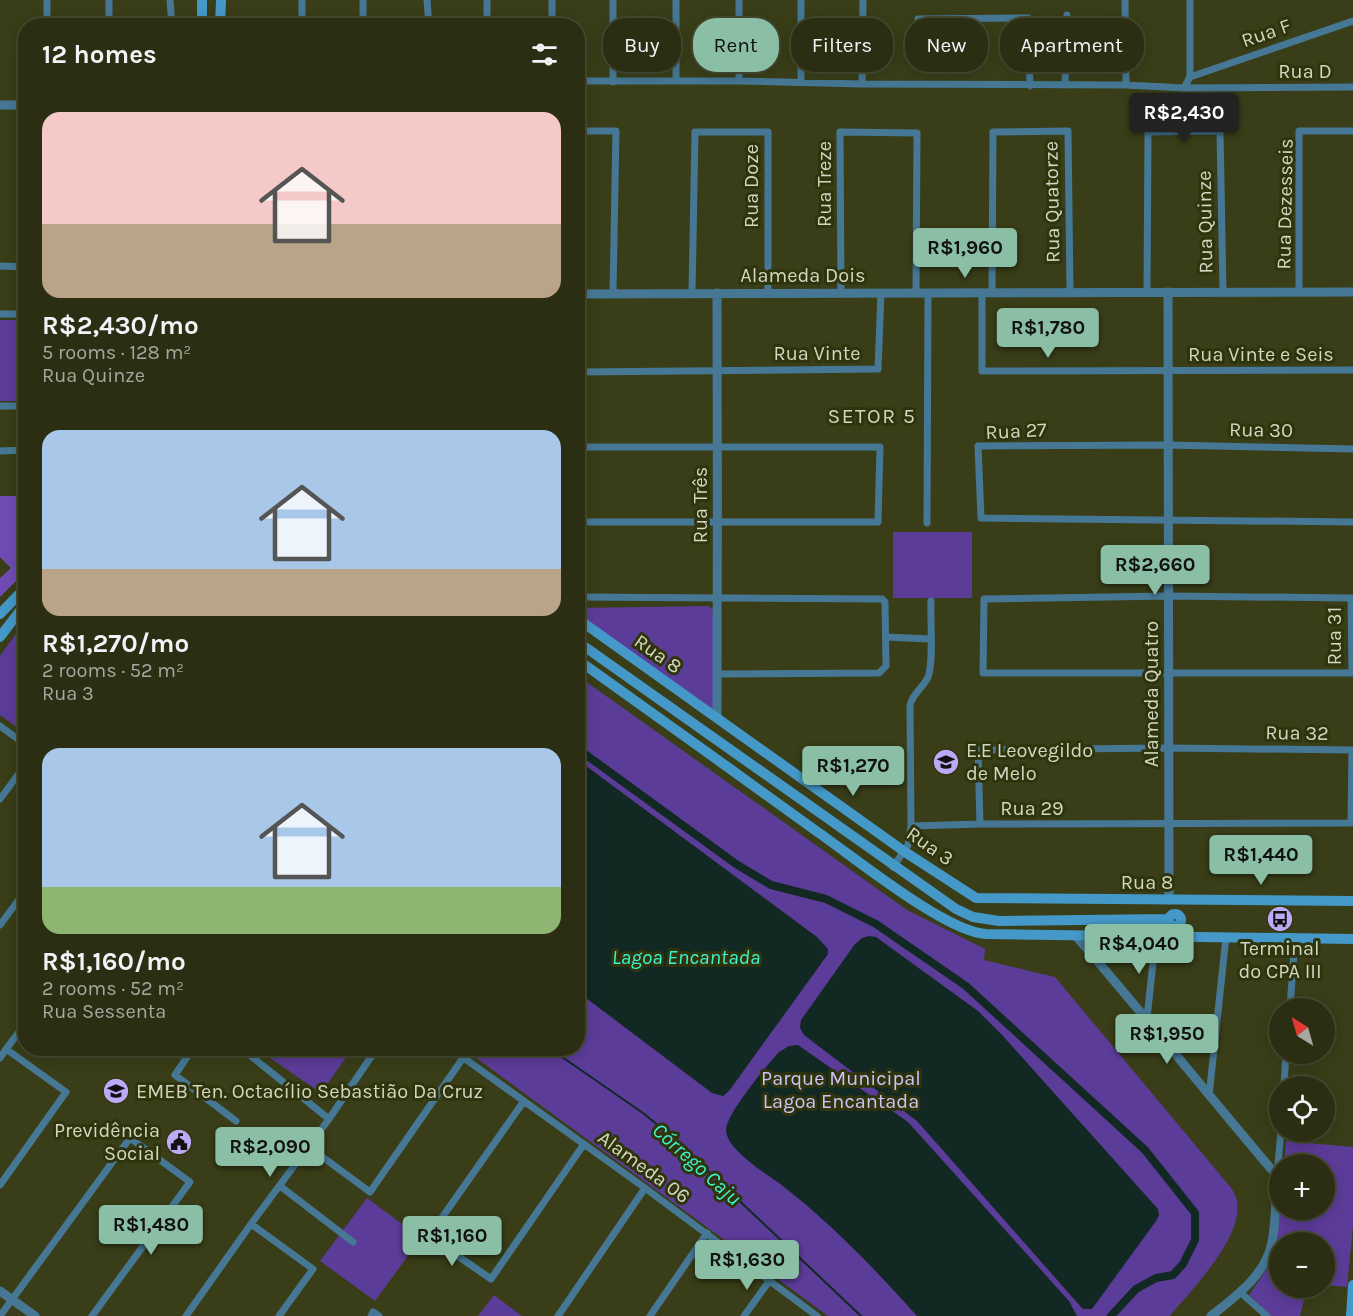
<!DOCTYPE html>
<html lang="en">
<head>
<meta charset="utf-8">
<style>
  :root { --surface:#2b2e12; --page:#33361b; --text:#f1f3f6; --muted:#a6a89f; --line:#474a32; --accent:#8abfa5 }
  body { margin:0; font-family:Karla,sans-serif; background:var(--page); color:var(--text); height:100vh; display:flex; flex-direction:column; font-size:22px; white-space:nowrap }
  * { box-sizing:border-box; margin:0 }
  p { font-size:20px; color:var(--muted) }
  .icon { flex:none; width:33px; height:33px; fill:none; stroke:currentColor; stroke-width:2; stroke-linecap:round; stroke-linejoin:round }
  .map { position:relative; flex:1; overflow:hidden }
  .sheet { position:absolute; left:18px; top:18px; width:567px; height:1038px; display:flex; flex-direction:column; background:var(--surface); border-radius:24px; box-shadow:0 3px 15px #0003,0 0 0 2px var(--line) }
  .sheet>* { flex:none }
  .guide { position:absolute; left:603px; top:18px; width:570px; height:54px; display:flex; gap:12px }
  .needle { width:39px; rotate:323deg }
  .fabs { position:absolute; left:1269px; top:998px; display:grid; gap:12px }
  .fabs a { display:grid; place-items:center; width:66px; height:66px; border-radius:50%; background:var(--surface); box-shadow:0 3px 15px #0003,0 0 0 2px var(--line); font-size:30px }
  .price { position:absolute; translate:-50% -51px; padding:0 14px; border-radius:6px; background:var(--accent); color:#111; font-size:20px; line-height:39px; filter:drop-shadow(0 2px 3px #0008) }
  .price::after { content:''; position:absolute; left:50%; top:36px; width:18px; height:14px; margin-left:-9px; background:inherit; clip-path:polygon(0 0,100% 0,50% 100%) }
  .price.selected { background:#222; color:#fff }
  ul { padding:0; list-style:none }
  li { display:grid; align-content:center; gap:12px; height:318px; padding:0 24px }
  li span { display:grid; place-items:center; height:186px; border-radius:18px; color:#555 }
  li>.icon { margin-inline-start:auto }
  span .icon { width:108px; height:108px; fill:#fffc; stroke-width:1 }
  li b { font-size:26px }
  h2 { display:flex; justify-content:space-between; align-items:center; height:72px; padding:0 24px; font-size:26px }
  .chip { padding:0 21px; border-radius:24px; background:var(--surface); box-shadow:0 3px 15px #0003,0 0 0 2px var(--line); font-size:21px; line-height:54px }
  .chip.selected { background:var(--accent); color:#111 }
  .map>svg:first-child { display:block }
  .green { fill:#5c3c99 }
  .forest { fill:#6f4cb4 }
  .water { fill:#112823 }
  .lines { fill:none; stroke-linecap:round; stroke-linejoin:round }
  .stream { stroke:#112823; stroke-width:2 }
  .canal { stroke:#112823; stroke-width:8 }
  .minor { stroke:#467895; stroke-width:7 }
  .tertiary { stroke:#467895; stroke-width:9 }
  .secondary { stroke:#4499c8; stroke-width:10 }
  .labels { text-anchor:middle; dominant-baseline:central; stroke-width:6; stroke-linejoin:round; paint-order:stroke }
  .street-label { font-size:20px; fill:#d2d7c1; stroke:#2f340d }
  .poi-label { font-size:20px; fill:#d2d7c1; stroke:#2f340d; text-anchor:start }
  .park-label { font-size:20px; fill:#cec2f7; stroke:#2f340d }
  .neighbourhood-label { font-size:21px; letter-spacing:1.5px; fill:#d2d7c1; stroke:#2f340d }
  .water-label { font-size:21px; font-style:italic; fill:#3df2ce; stroke:#2f340d }
</style>
</head>
<body>
<div class="map">
<svg width="1353" height="1316" viewBox="0 0 1353 1316">
  <rect width="100%" height="100%" fill="#393e18"/>
  <path class="green" d="M0,320H25V401H0Z
    M893,532H972V598H893Z
    M708,606L714,610V710L578,615V608Z
    M25,621V733L0,715V656Z
    M578,676L907,910L985,949L984,960L1055,977L1232,1189C1234,1193 1237,1198 1237,1202C1243,1238 1192,1289 1170,1316H828L464,1049L578,1048Z
    M257,1049H352L321,1093Z
    M1286,1141L1353,1147V1226L1347,1287L1325,1285L1324,1242H1280V1287H1307L1300,1316H1271L1249,1295L1275,1257L1280,1209H1324V1164H1284Z
    M367,1198L421,1238L375,1301L320,1261Z
    M494,1295L522,1316H478Z"/>
  <path class="forest" d="M0,496H26L25,572L0,597V578L11,568L0,557Z"/>
  <path class="water" d="M578,760L817,937L828,949V954L729,1091L723,1096L712,1093L578,992Z
    M869,936L876,937L978,1011L1003,1036L1158,1209L1159,1215L1156,1221L1092,1309H1083L1073,1298L917,1121L804,1035L800,1028L801,1020L855,944L862,938Z
    M798,1045L908,1122L1069,1301L1077,1316H917C874,1268 831,1223 779,1183C765,1173 726,1149 726,1130C726,1114 767,1065 779,1052L789,1046Z"/>
  <g class="lines">
    <path class="stream" d="M549,1048L643,1113L671,1136L861,1316"/>
    <path class="canal" d="M578,749L736,864L771,885L826,899L876,924L966,986L1145,1150L1195,1213V1240L1183,1264L1173,1275L1156,1278L1136,1289L1111,1316"/>
    <path class="minor" d="M47,0V26
      M170,0L172,26
      M302,0V26
      M363,0V26
      M427,0L429,26
      M487,0V26
      M552,0V26
      M739,0V81
      M1125,0L1126,85
      M918,19L1028,18L1030,86
      M109,26V0
      M1190,77L1353,21
      M578,81H739L862,84L1126,85L1184,88L1353,87
      M676,81V0
      M613,82V0
      M801,82V0
      M862,84L863,0
      M1065,85L1067,15
      M1184,88L1190,77V0
      M578,131H616L613,293
      M0,266L26,267
      M982,292V371L1353,370
      M1147,292L1148,132L1220,131L1223,292
      M1299,292V131H1353
      M692,293L695,132H768V293
      M841,293L840,132L917,133L916,293
      M992,293L993,132L1068,131L1070,292
      M0,314H26
      M578,372L878,369L881,293
      M0,406H26
      M578,447H880L878,522H578
      M1353,449L1168,445L978,446L981,518L1353,522
      M0,451L26,450
      M927,523L928,293
      M1168,596L1351,598L1352,673H983L984,599Z
      M578,597L882,599L885,602L886,666L879,673L718,674
      M886,637L930,639
      M0,726L26,745
      M1169,748L1352,750L1351,823L980,824L978,750Z
      M0,799L26,764
      M911,826L980,824
      M893,867L908,845L911,826L910,705C913,693 923,688 928,677C934,661 930,620 931,601
      M0,925L26,890
      M1290,1008L1295,938
      M1147,1018L1156,935
      M193,1048L175,1075L236,1121
      M241,1048L329,1119
      M450,1048L645,1188L817,1316
      M6,1049L26,1023
      M0,1058L6,1049L66,1092L0,1185
      M1284,1086L1286,1053
      M1209,1096L1226,937
      M524,1101L429,1236L491,1279L584,1144
      M309,1147L370,1192L463,1058
      M1277,1176L1281,1131
      M280,1186L353,1242
      M251,1224L329,1119L377,1048
      M1241,1293L1267,1316
      M0,1316L130,1138L190,1182L92,1316
      M186,1316L251,1224L313,1269L279,1316
      M371,1316L373,1312L379,1316
      M558,1316L645,1188
      M650,1316L707,1233
      M744,1316L770,1280"/>
    <path class="tertiary" d="M0,105H26
      M1168,292L1169,900
      M717,293C717,435 718,576 717,718
      M578,294L1353,292
      M1076,936C1144,1015 1210,1097 1277,1176C1276,1198 1276,1221 1272,1242C1266,1275 1235,1297 1211,1316
      M0,1291L35,1316"/>
    <path class="secondary" d="M202,26V0
      M220,26L221,0
      M0,614L26,587
      M578,619L905,852L976,898L1353,901
      M0,637L26,603
      M578,642L956,909L973,917L999,921L1169,919
      M578,660C658,717 739,775 819,833C855,858 946,932 986,934L1353,939
      M1169 920a6 6 0 1 1 12 0a6 6 0 1 1-12 0Z
      M1351,1316L1353,1285"/>
  </g>
  <defs>
    <g id="school-disc" transform="scale(1.35)"><circle r="9.5" fill="#bda9f5" stroke="#2f340d"/><path d="M0-5L7-2L0 1L-7-2ZM-4 1L0 2.5L4 1V4Q0 6-4 4Z" fill="#111"/></g>
    <g id="bus-disc" transform="scale(1.35)"><circle r="9.5" fill="#bda9f5" stroke="#2f340d"/><path d="M-5-6H5V4H4V6H2V4H-2V6H-4V4H-5ZM-3.5-4V0h7V-4ZM-3.5 1.2v1.5H-2V1.2ZM2 1.2v1.5H3.5V1.2Z" fill="#111"/></g>
    <g id="civic-disc" transform="scale(1.35)"><circle r="9.5" fill="#bda9f5" stroke="#2f340d"/><path d="M-.6-6.5H3V-4.5H.6V-3L4-1V1h2V6H-6V1h2V-1L-.6-3ZM-1.2 2.5V6h2.4V2.5Z" fill="#111"/></g>
  </defs>
  <g fill-rule="evenodd">
    <use href="#school-disc" x="946" y="762"/>
    <use href="#bus-disc" x="1280" y="919"/>
    <use href="#school-disc" x="116" y="1091"/>
    <use href="#civic-disc" x="179" y="1142"/>
  </g>
  <g class="labels">
    <g class="street-label">
      <text transform="translate(1266 33) rotate(-19)">Rua F</text>
      <text x="1305" y="71">Rua D</text>
      <text transform="translate(824 184) rotate(-90)">Rua Treze</text>
      <text transform="translate(751 186) rotate(-90)">Rua Doze</text>
      <text transform="translate(1052 202) rotate(-91)">Rua Quatorze</text>
      <text transform="translate(1285 204) rotate(-89)">Rua Dezesseis</text>
      <text transform="translate(1205 222) rotate(-91)">Rua Quinze</text>
      <text x="803" y="275">Alameda Dois</text>
      <text x="817" y="353">Rua Vinte</text>
      <text x="1261" y="354">Rua Vinte e Seis</text>
      <text transform="translate(1261 430) rotate(1)">Rua 30</text>
      <text transform="translate(1016 431) rotate(-3)">Rua 27</text>
      <text transform="translate(700 505) rotate(-90)">Rua Três</text>
      <text transform="translate(1334 636) rotate(-90)">Rua 31</text>
      <text transform="translate(658 654) rotate(35)">Rua 8</text>
      <text transform="translate(1151 694) rotate(-90)">Alameda Quatro</text>
      <text transform="translate(1297 733) rotate(1)">Rua 32</text>
      <text x="1032" y="808">Rua 29</text>
      <text transform="translate(930 846) rotate(35)">Rua 3</text>
      <text x="1147" y="882">Rua 8</text>
      <text transform="translate(644 1167) rotate(36)">Alameda 06</text>
    </g>
    <g class="poi-label">
      <text x="966" y="750">E.E Leovegildo<tspan x="966" dy="23">de Melo</tspan></text>
      <text x="1280" y="948" text-anchor="middle">Terminal<tspan x="1280" dy="23">do CPA III</tspan></text>
      <text x="136" y="1091">EMEB Ten. Octacílio Sebastião Da Cruz</text>
      <text x="160" y="1130" text-anchor="end">Previdência<tspan x="160" dy="23">Social</tspan></text>
    </g>
    <g class="park-label">
      <text x="841" y="1078">Parque Municipal<tspan x="841" dy="23">Lagoa Encantada</tspan></text>
    </g>
    <g class="neighbourhood-label">
      <text x="872" y="416">SETOR 5</text>
    </g>
    <g class="water-label">
      <text x="686" y="957">Lagoa Encantada</text>
      <text transform="translate(697 1164) rotate(42)">Córrego Caju</text>
    </g>
  </g>
</svg>
<div class="fabs">
<a><svg class="needle" viewBox="-14 -14 28 28"><path d="M0-13l5 13h-10z" fill="#e53935"/><path d="M0 13l5-13h-10z" fill="#a6a89f"/></svg></a>
<a><svg class="icon" aria-label="locate" viewBox="0 0 24 24"><circle cx="12" cy="12" r="6"/><path d="M12 2v4M12 18v4M2 12h4M18 12h4"/></svg></a>
<a>+</a>
<a>−</a>
</div>
<b class="price selected" style="left:1184px;top:144px">R$2,430</b>
<b class="price" style="left:965px;top:279px">R$1,960</b>
<b class="price" style="left:1048px;top:359px">R$1,780</b>
<b class="price" style="left:1155px;top:596px">R$2,660</b>
<b class="price" style="left:853px;top:797px">R$1,270</b>
<b class="price" style="left:1261px;top:886px">R$1,440</b>
<b class="price" style="left:1139px;top:975px">R$4,040</b>
<b class="price" style="left:1167px;top:1065px">R$1,950</b>
<b class="price" style="left:270px;top:1178px">R$2,090</b>
<b class="price" style="left:151px;top:1256px">R$1,480</b>
<b class="price" style="left:452px;top:1267px">R$1,160</b>
<b class="price" style="left:747px;top:1291px">R$1,630</b>
<div class="guide">
<a class="chip">Buy</a>
<a class="chip selected">Rent</a>
<a class="chip">Filters</a>
<a class="chip">New</a>
<a class="chip">Apartment</a>
</div>
<section class="sheet">
<h2>12 homes<svg class="icon" aria-label="filters" viewBox="0 0 24 24"><path d="M4 7h16M4 17h16"/><circle cx="9" cy="7" r="2"/><circle cx="15" cy="17" r="2"/></svg></h2>
<ul>
<li><span style="background:linear-gradient(#f6c9c9 60%,#b9a48a 0)"><svg class="icon" aria-label="home" viewBox="0 0 24 24"><path d="M3 11l9-7 9 7M6 9v11h12V9"/></svg></span><div><b>R$2,430/mo</b><p>5 rooms · 128 m²</p><p>Rua Quinze</p></div></li>
<li><span style="background:linear-gradient(#a9c7e8 75%,#b9a48a 0)"><svg class="icon" aria-label="home" viewBox="0 0 24 24"><path d="M3 11l9-7 9 7M6 9v11h12V9"/></svg></span><div><b>R$1,270/mo</b><p>2 rooms · 52 m²</p><p>Rua 3</p></div></li>
<li><span style="background:linear-gradient(#a9c7e8 75%,#8fb573 0)"><svg class="icon" aria-label="home" viewBox="0 0 24 24"><path d="M3 11l9-7 9 7M6 9v11h12V9"/></svg></span><div><b>R$1,160/mo</b><p>2 rooms · 52 m²</p><p>Rua Sessenta</p></div></li>
</ul>
</section>
</div>
</body>
</html>
